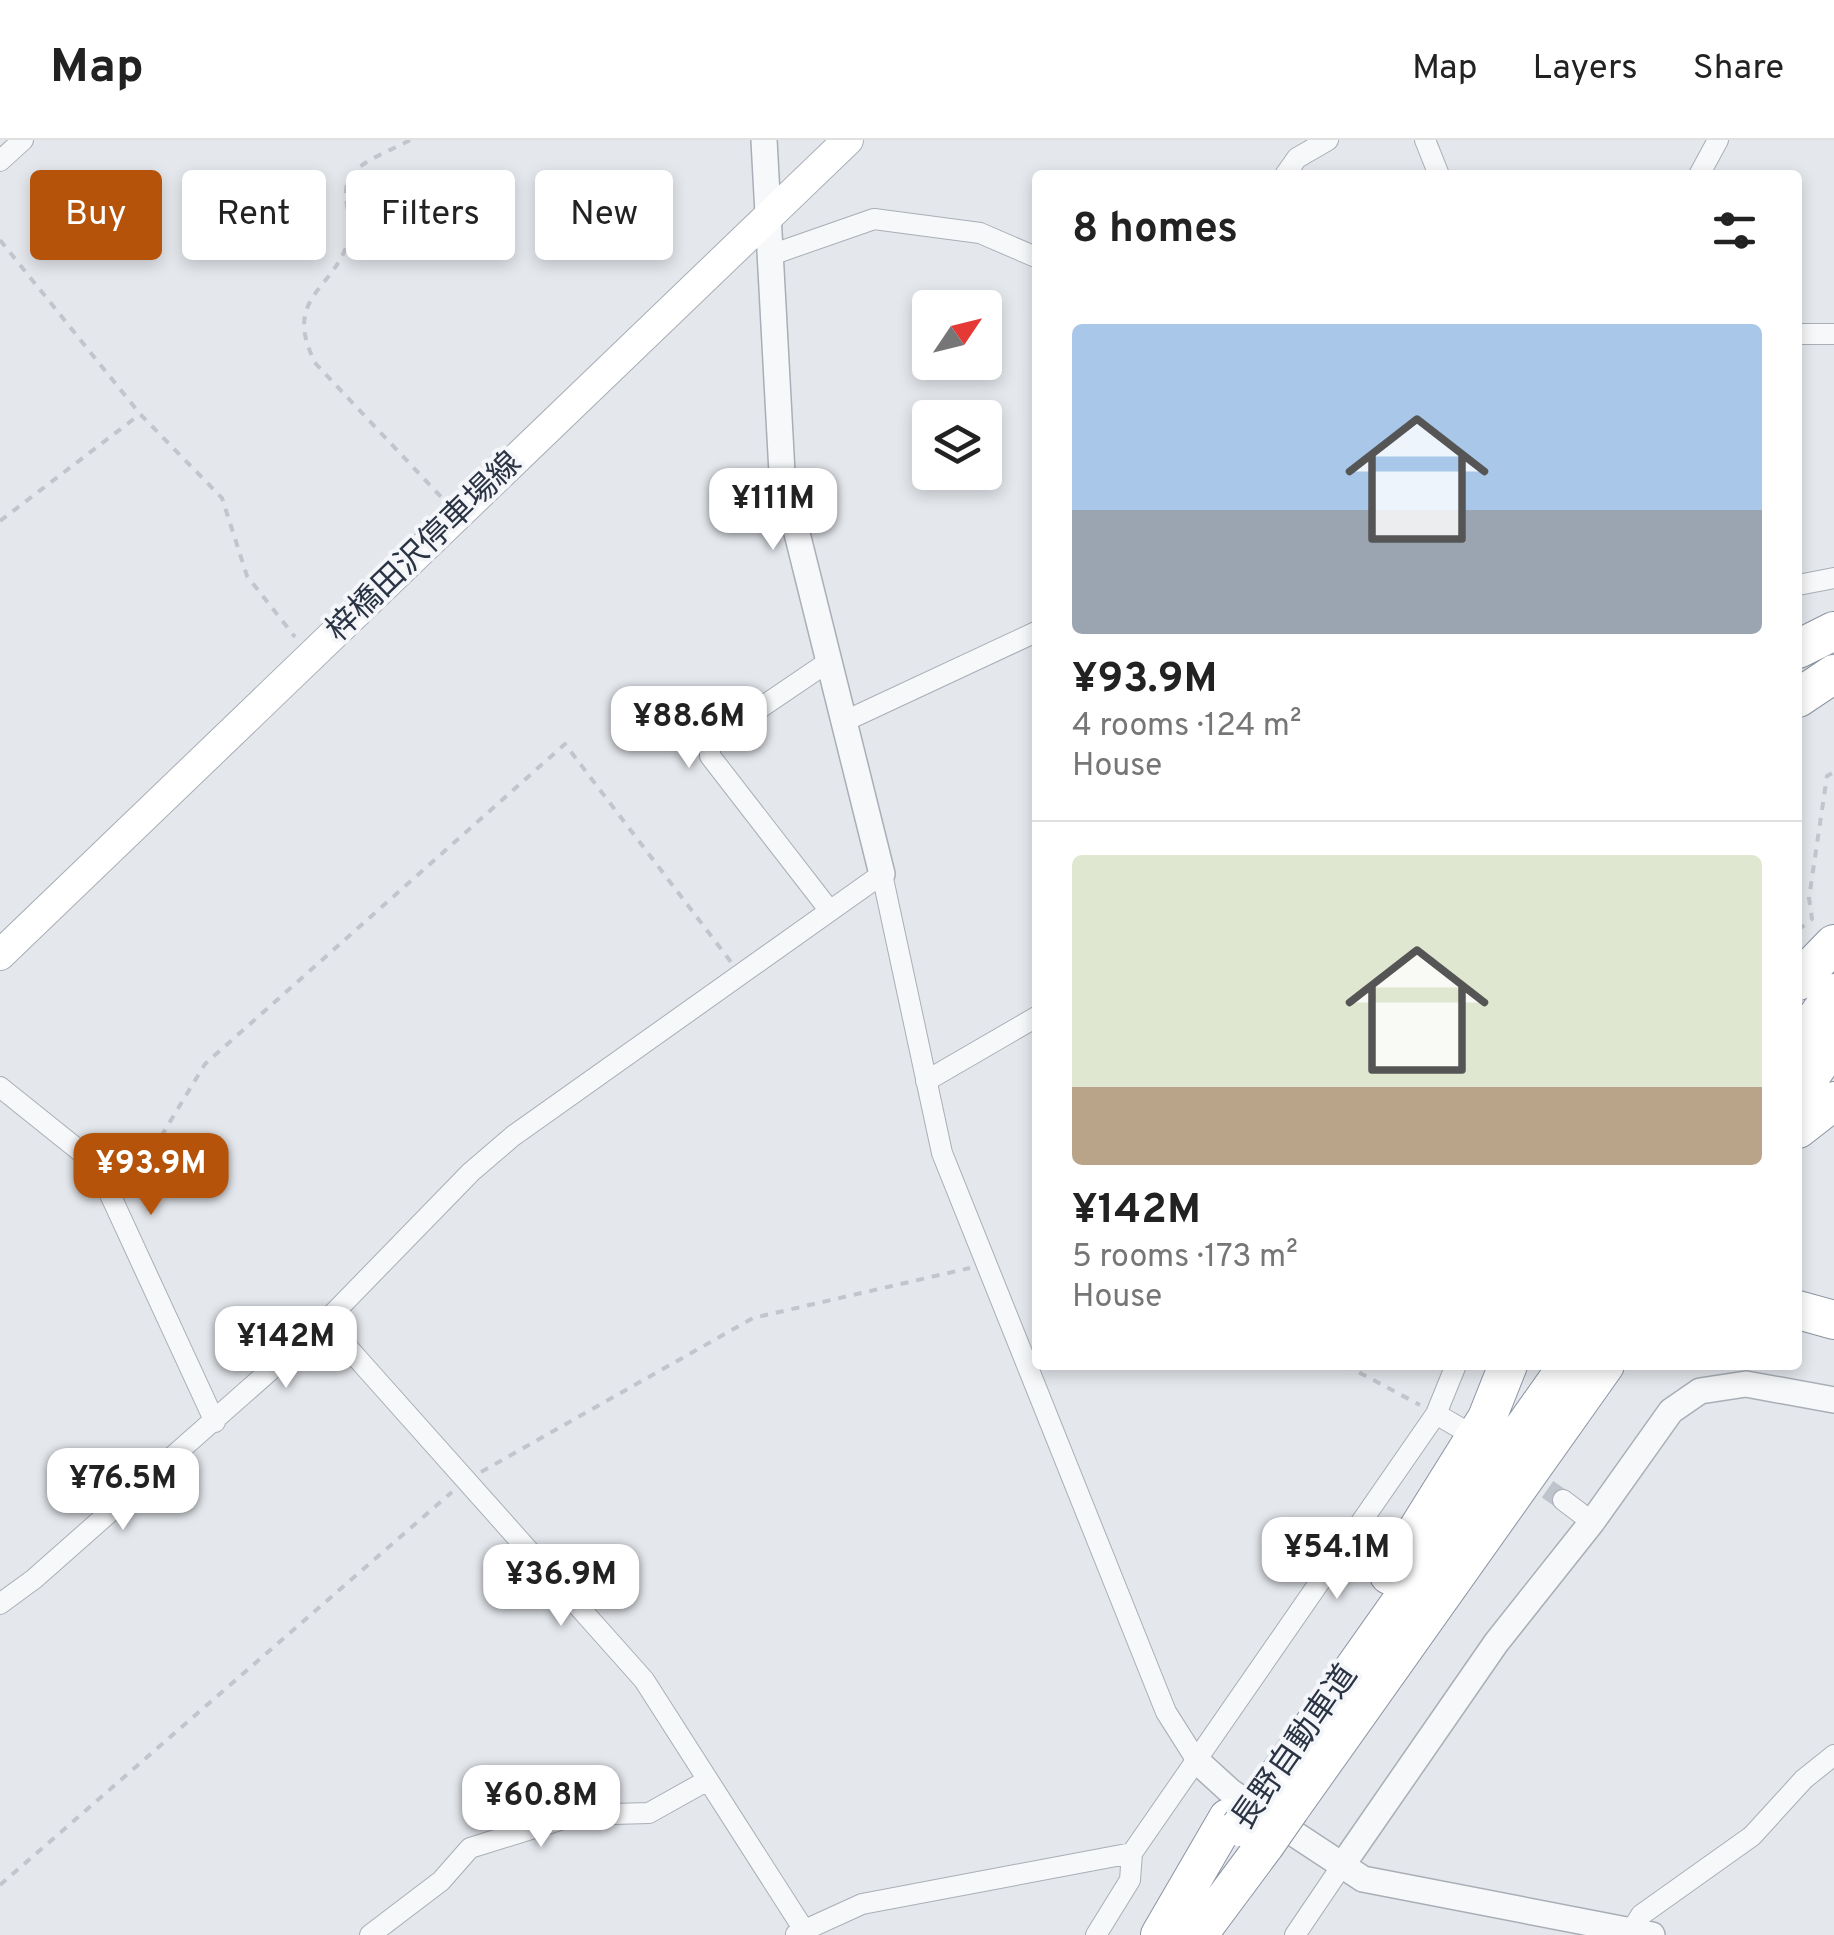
<!DOCTYPE html>
<html lang="en">
<head>
<meta charset="utf-8">
<style>
  :root { --surface:#fff; --page:#f2f2f2; --text:#222; --muted:#767676; --line:#e0e0e0; --accent:#b45309 }
  body { margin:0; font-family:Overpass,"Noto Sans JP",sans-serif; background:var(--page); color:var(--text); height:100vh; display:flex; flex-direction:column; font-size:38px; white-space:nowrap }
  * { box-sizing:border-box; margin:0 }
  p { font-size:32px; color:var(--muted) }
  .icon { flex:none; width:55px; height:55px; fill:none; stroke:currentColor; stroke-width:2; stroke-linecap:round; stroke-linejoin:round }
  .map { position:relative; flex:1; overflow:hidden }
  .details { position:absolute; left:1032px; top:30px; width:770px; height:1200px; display:flex; flex-direction:column; background:var(--surface); border-radius:10px; box-shadow:0 5px 15px #0003 }
  .details>* { flex:none }
  .banner { position:absolute; left:30px; top:30px; width:852px; height:90px; display:flex; gap:20px }
  .needle { width:65px; rotate:55deg }
  .controls { position:absolute; left:912px; top:150px; display:grid; gap:20px }
  .controls a { display:grid; place-items:center; width:90px; height:90px; border-radius:10px; background:var(--surface); box-shadow:0 5px 15px #0003; font-size:50px }
  .price { position:absolute; translate:-50% -85px; padding:0 22px; border-radius:20px; background:#fff; color:#222; font-size:32px; line-height:65px; filter:drop-shadow(0 2px 5px #0008) }
  .price::after { content:''; position:absolute; left:50%; top:60px; width:30px; height:22px; margin-left:-15px; background:inherit; clip-path:polygon(0 0,100% 0,50% 100%) }
  .price.selected { background:var(--accent); color:#fff }
  ul { padding:0; list-style:none }
  li { display:grid; align-content:center; gap:20px; height:530px; padding:0 40px }
  li+li { border-top:2px solid var(--line) }
  li span { display:grid; place-items:center; height:310px; border-radius:10px; color:#555 }
  li>.icon { margin-inline-start:auto }
  span .icon { width:180px; height:180px; fill:#fffc; stroke-width:1 }
  li b { font-size:42px }
  h2 { display:flex; justify-content:space-between; align-items:center; height:120px; padding:0 40px; font-size:42px }
  .chip { padding:0 35px; border-radius:10px; background:var(--surface); box-shadow:0 5px 15px #0003; font-size:35px; line-height:90px }
  .chip.selected { background:var(--accent); color:#fff }
  header { display:flex; align-items:center; gap:60px; box-sizing:border-box; height:140px; padding:0 50px; background:var(--surface); border-bottom:2px solid var(--line) }
  header strong { font-size:48px }
  nav { display:flex; gap:55px; margin-inline-start:auto; font-size:35px }
  .map>svg:first-child { display:block }
  .lines { fill:none; stroke-linecap:round; stroke-linejoin:round }
  .minor-tunnel { stroke:#bfc3cb; stroke-width:20; stroke-dasharray:20 10; stroke-linecap:butt }
  .minor-casing { stroke:#a9aeb7; stroke-width:22 }
  .tertiary-casing { stroke:#a9aeb7; stroke-width:28 }
  .secondary-casing { stroke:#a9aeb7; stroke-width:32 }
  .motorway-casing { stroke:#8b94a3; stroke-width:40 }
  .path { stroke:#c2c5cb; stroke-width:4; stroke-dasharray:8 8; stroke-linecap:butt }
  .minor { stroke:#f7f8fa; stroke-width:20 }
  .tertiary { stroke:#f7f8fa; stroke-width:25 }
  .secondary { stroke:#fff; stroke-width:30 }
  .motorway { stroke:#fff; stroke-width:38 }
  .motorway-bridge-casing { stroke:#8b94a3; stroke-width:40; stroke-linecap:butt }
  .motorway-bridge { stroke:#fff; stroke-width:38 }
  .labels { text-anchor:middle; dominant-baseline:central; stroke-width:8; stroke-linejoin:round; paint-order:stroke }
  .street-label { font-size:32px; fill:#2b3445; stroke:#f4f6f9 }
</style>
</head>
<body>
<header>
<strong>Map</strong>
<nav><a>Map</a><a>Layers</a><a>Share</a></nav>
</header>
<div class="map">
<svg width="1834" height="1795" viewBox="0 0 1834 1795">
  <rect width="100%" height="100%" fill="#e4e7ec"/>
  <g class="lines">
    <path class="minor-tunnel" d="M1523,1332L1563,1360"/>
    <g class="minor-casing">
      <path id="minor" d="M1425,0L1439,35
        M0,21L23,0
        M1285,35L1297,18L1328,0
        M1699,35L1718,0
        M768,116L874,79L980,93L1038,118
        M1798,194H1834
        M1798,445L1834,438
        M828,522L710,602V616L830,771
        M843,582L1038,491
        M926,941L1038,876
        M0,947L96,1024L215,1282
        M325,1182L644,1540L804,1790
        M1436,1274L1460,1288
        M1563,1360L1592,1382
        M0,1464L34,1439L325,1182L471,1032L513,996L882,734L942,1013L1166,1572L1197,1621
        M1631,1791L1641,1775L1752,1696L1804,1639L1834,1615
        M796,1794L862,1764L1132,1713
        M370,1795L441,1741L470,1708L576,1675L649,1673L708,1640
        M1096,1795L1130,1740L1132,1713L1436,1274L1456,1225
        M1295,1795L1341,1727"/>
    </g>
    <g class="tertiary-casing">
      <path id="tertiary" d="M764,0L782,333L882,734
        M1197,1621L1231,1652L1363,1739L1652,1795
        M1341,1727L1496,1503L1592,1382L1671,1271L1700,1251L1746,1244L1834,1260"/>
    </g>
    <g class="secondary-casing">
      <path id="secondary" d="M0,815L848,0"/>
    </g>
    <g class="motorway-casing">
      <path id="motorway" d="M1798,509L1834,491
        M1798,558L1834,534
        M1798,841L1834,804
        M1798,904L1834,853
        M1798,954L1834,902
        M1798,989L1834,961
        M1798,1170L1834,1180
        M1389,1435L1487,1278L1508,1225
        M1268,1650L1568,1225
        M1290,1669L1605,1225
        M1160,1795L1228,1678
        M1198,1795L1265,1705"/>
    </g>
    <path class="path" d="M410,0C393,10 361,20 350,37C339,55 354,79 349,98C336,150 280,156 316,224L443,359
      M0,100L140,274L222,358L247,436L295,497
      M0,381L139,275
      M1798,790L1812,779L1809,758L1827,636L1834,632
      M128,1051L205,924L565,604L731,822
      M1345,1225L1420,1265
      M481,1332L753,1178L970,1128
      M0,1745L452,1352"/>
    <use href="#minor" class="minor"/>
    <use href="#tertiary" class="tertiary"/>
    <use href="#secondary" class="secondary"/>
    <use href="#motorway" class="motorway"/>
    <g class="motorway-bridge-casing">
      <path id="motorway-bridge" d="M1240,1687L1268,1650
        M1265,1705L1290,1669"/>
    </g>
    <use href="#motorway-bridge" class="motorway-bridge"/>
  </g>
  <g class="labels">
    <g class="street-label">
      <text transform="translate(425 408) rotate(-44)">梓橋田沢停車場線</text>
      <text transform="translate(1296 1608) rotate(-55)">長野自動車道</text>
    </g>
  </g>
</svg>
<div class="controls">
<a><svg class="needle" viewBox="-14 -14 28 28"><path d="M0-13l5 13h-10z" fill="#e53935"/><path d="M0 13l5-13h-10z" fill="#767676"/></svg></a>
<a><svg class="icon" aria-label="layers" viewBox="0 0 24 24"><path d="M12 4l9 5-9 5-9-5zM3 14l9 5 9-5"/></svg></a>
</div>
<b class="price" style="left:773px;top:413px">¥111M</b>
<b class="price" style="left:689px;top:631px">¥88.6M</b>
<b class="price selected" style="left:151px;top:1078px">¥93.9M</b>
<b class="price" style="left:286px;top:1251px">¥142M</b>
<b class="price" style="left:123px;top:1393px">¥76.5M</b>
<b class="price" style="left:1337px;top:1462px">¥54.1M</b>
<b class="price" style="left:561px;top:1489px">¥36.9M</b>
<b class="price" style="left:541px;top:1710px">¥60.8M</b>
<div class="banner">
<a class="chip selected">Buy</a>
<a class="chip">Rent</a>
<a class="chip">Filters</a>
<a class="chip">New</a>
</div>
<section class="details">
<h2>8 homes<svg class="icon" aria-label="filters" viewBox="0 0 24 24"><path d="M4 7h16M4 17h16"/><circle cx="9" cy="7" r="2"/><circle cx="15" cy="17" r="2"/></svg></h2>
<ul>
<li><span style="background:linear-gradient(#a9c7e8 60%,#9aa5b1 0)"><svg class="icon" aria-label="home" viewBox="0 0 24 24"><path d="M3 11l9-7 9 7M6 9v11h12V9"/></svg></span><div><b>¥93.9M</b><p>4 rooms · 124 m²</p><p>House</p></div></li>
<li><span style="background:linear-gradient(#dfe7d0 75%,#b9a48a 0)"><svg class="icon" aria-label="home" viewBox="0 0 24 24"><path d="M3 11l9-7 9 7M6 9v11h12V9"/></svg></span><div><b>¥142M</b><p>5 rooms · 173 m²</p><p>House</p></div></li>
</ul>
</section>
</div>
</body>
</html>
